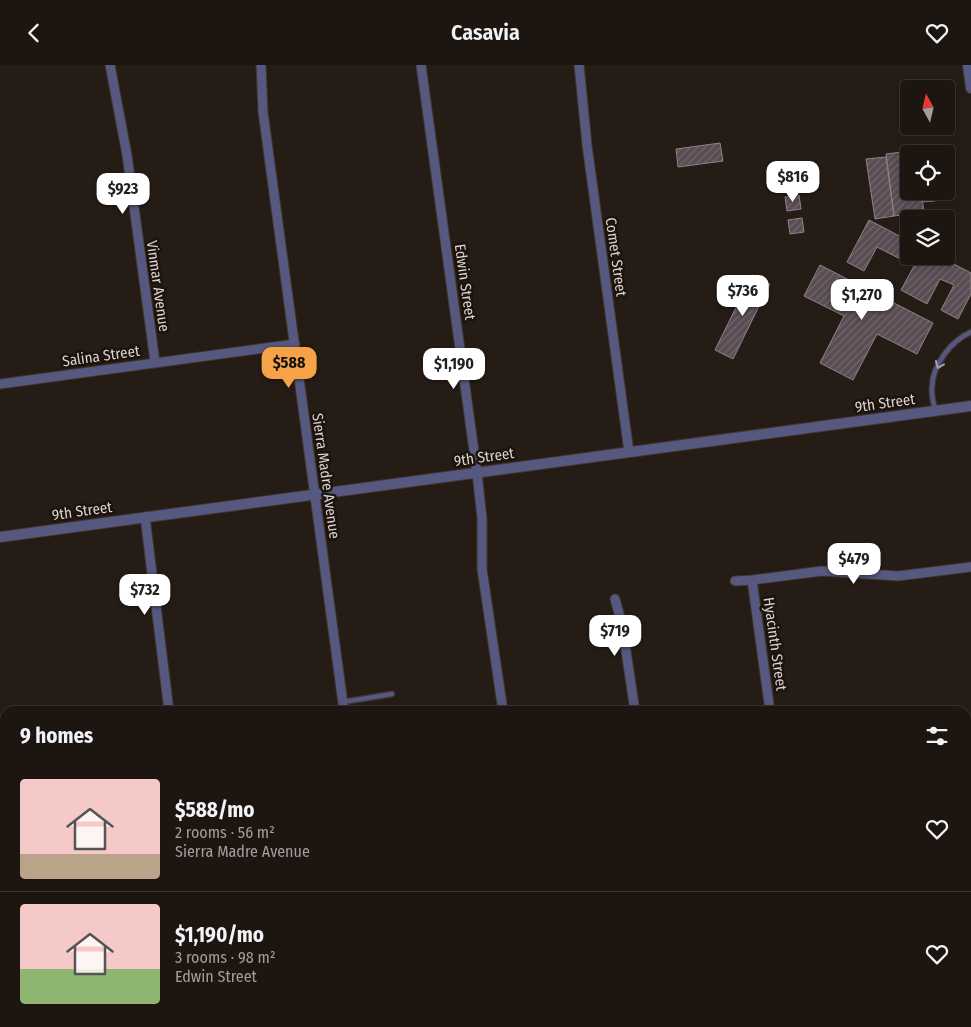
<!DOCTYPE html>
<html lang="en">
<head>
<meta charset="utf-8">
<style>
  :root { --surface:#1c1510; --page:#251e19; --text:#f1f3f6; --muted:#a09f9f; --line:#3a3430; --accent:#f6a246 }
  body { margin:0; font-family:"Fira Sans Condensed",sans-serif; background:var(--page); color:var(--text); height:100vh; display:flex; flex-direction:column; font-size:19px; white-space:nowrap }
  * { box-sizing:border-box; margin:0 }
  p { font-size:16px; color:var(--muted) }
  .icon { flex:none; width:28px; height:28px; fill:none; stroke:currentColor; stroke-width:2; stroke-linecap:round; stroke-linejoin:round }
  .map { position:relative; flex:1; overflow:hidden }
  .side { position:absolute; left:0px; top:641px; width:971px; height:321px; display:flex; flex-direction:column; background:var(--surface); border-radius:15px 15px 0 0; box-shadow:0 2px 8px #0003,0 0 0 1px var(--line) }
  .side>* { flex:none }
  .needle { width:32px; rotate:352deg }
  .fabs { position:absolute; left:900px; top:15px; display:grid; gap:10px }
  .fabs a { display:grid; place-items:center; width:55px; height:55px; border-radius:5px; background:var(--surface); box-shadow:0 2px 8px #0003,0 0 0 1px var(--line); font-size:25px }
  .price { position:absolute; translate:-50% -42px; padding:0 11px; border-radius:10px; background:#fff; color:#222; font-size:16px; line-height:32px; filter:drop-shadow(0 1px 2px #0008) }
  .price::after { content:''; position:absolute; left:50%; top:30px; width:15px; height:11px; margin-left:-8px; background:inherit; clip-path:polygon(0 0,100% 0,50% 100%) }
  .price.on { background:var(--accent); color:#111 }
  ul { padding:0; list-style:none }
  li { display:flex; align-items:center; gap:15px; height:125px; padding:0 20px }
  li+li { border-top:1px solid var(--line) }
  li span { display:grid; place-items:center; flex:none; width:140px; height:100px; border-radius:5px; color:#555 }
  li>.icon { margin-inline-start:auto }
  span .icon { width:60px; height:60px; fill:#fffc; stroke-width:1 }
  li b { font-size:21px }
  h2 { display:flex; justify-content:space-between; align-items:center; height:60px; padding:0 20px; font-size:21px }
  header { display:flex; justify-content:space-between; align-items:center; height:65px; padding:0 20px; background:var(--surface); font-size:22px; font-weight:600 }
  .map>svg:first-child { display:block }
  .lines { fill:none; stroke-linecap:round; stroke-linejoin:round }
  .stream { stroke:#618ea1; stroke-width:3 }
  .building { fill:url(#building-hatch); stroke:#8f8289 }
  .service-casing { stroke:#3f3630; stroke-width:7 }
  .minor-casing { stroke:#3f3630; stroke-width:11 }
  .tertiary-casing { stroke:#3f3630; stroke-width:12 }
  .service { stroke:#56587f; stroke-width:4.5 }
  .minor { stroke:#56587f; stroke-width:9 }
  .tertiary { stroke:#56587f; stroke-width:10 }
  .rail-casing { stroke:#877e7a; stroke-width:5 }
  .rail { stroke:#1c130d; stroke-width:3; stroke-dasharray:9; stroke-linecap:butt }
  .oneway { stroke:#a5a2af }
  .labels { text-anchor:middle; dominant-baseline:central; stroke-width:5; stroke-linejoin:round; paint-order:stroke }
  .street-label { font-size:15px; fill:#dad3cf; stroke:#1c130d }
</style>
</head>
<body>
<header><svg class="icon" aria-label="back" viewBox="0 0 24 24"><path d="M15 5l-7 7 7 7"/></svg>Casavia<svg class="icon" aria-label="heart" viewBox="0 0 24 24"><path d="M12 20l-8-8c-3-5 5-10 8-4 3-6 11-1 8 4z"/></svg></header>
<div class="map">
<svg width="971" height="962" viewBox="0 0 971 962">
  <defs>
    <pattern id="building-hatch" width="6" height="6" patternUnits="userSpaceOnUse" patternTransform="scale(1.25)"><rect width="6" height="6" fill="#594d53"/><path d="M-1 1l2-2M0 6l6-6M5 7l2-2" fill="none" stroke="#70666b"/></pattern>
  </defs>
  <rect width="100%" height="100%" fill="#261c16"/>
  <g class="lines">
    <path class="stream" d="M364,958L371,962
      M409,962L431,961L432,962"/>
  </g>
  <path class="building" d="M720,78L723,96L678,102L676,84Z
    M910,86V89H909V126H921L924,147L894,151L886,89Z
    M886,92L894,151L875,154L866,94Z
    M795,108L797,122L783,124L781,110Z
    M921,126H933L935,136L922,137Z
    M799,130L801,144L787,146L785,132Z
    M802,153L804,167L790,169L788,155Z
    M869,155L909,176V191H946L952,194L950,197L971,208V229L958,254L941,245L954,220L940,214L927,239L901,225L914,201L877,182L864,206L847,197Z
    M820,200L933,258L917,289L877,269L853,315L820,298L844,251L804,231Z
    M752,210L770,219L733,294L715,285Z"/>
  <g class="lines">
    <g class="service-casing">
      <path id="service" d="M935,346C934,339 931,330 932,323C932,300 951,276 971,267
        M343,637L392,629
        M0,780L5,779
        M0,809L5,808
        M231,962L241,958"/>
    </g>
    <g class="minor-casing">
      <path id="minor" d="M110,0L127,90L155,297
        M261,0L263,47L344,646
        M421,0L477,408L482,453V504L503,646
        M579,0L587,80L629,387
        M0,319L295,279
        M145,452L169,646
        M752,515L770,646
        M735,516L752,515L822,506L898,511L971,502
        M615,534L622,559L635,646
        M966,657L971,667
        M0,660L5,695
        M966,789H971"/>
    </g>
    <g class="tertiary-casing">
      <path id="tertiary" d="M968,0L971,23
        M0,472L971,341"/>
    </g>
    <use href="#service" class="service"/>
    <use href="#minor" class="minor"/>
    <use href="#tertiary" class="tertiary"/>
    <g class="rail-casing">
      <path id="rail" d="M966,895L971,894
        M490,962L522,958"/>
    </g>
    <use href="#rail" class="rail"/>
  </g>
  <defs><path id="oneway-chevron" d="M-2-3.5L2.5 0L-2 3.5" fill="none" stroke-width="1.6" stroke-linecap="round" stroke-linejoin="round" transform="scale(1.25)"/></defs>
  <use class="oneway" href="#oneway-chevron" transform="translate(939 300) rotate(113)"/>
  <g class="labels">
    <g class="street-label">
      <text transform="translate(616 192) rotate(82)">Comet Street</text>
      <text transform="translate(465 217) rotate(82)">Edwin Street</text>
      <text transform="translate(158 221) rotate(82)">Vinmar Avenue</text>
      <text transform="translate(101 291) rotate(-8)">Salina Street</text>
      <text transform="translate(885 338) rotate(-8)">9th Street</text>
      <text transform="translate(484 392) rotate(-8)">9th Street</text>
      <text transform="translate(326 411) rotate(82)">Sierra Madre Avenue</text>
      <text transform="translate(82 446) rotate(-8)">9th Street</text>
      <text transform="translate(775 579) rotate(82)">Hyacinth Street</text>
    </g>
  </g>
</svg>
<div class="fabs">
<a><svg class="needle" viewBox="-14 -14 28 28"><path d="M0-13l5 13h-10z" fill="#e53935"/><path d="M0 13l5-13h-10z" fill="#a09f9f"/></svg></a>
<a><svg class="icon" aria-label="locate" viewBox="0 0 24 24"><circle cx="12" cy="12" r="6"/><path d="M12 2v4M12 18v4M2 12h4M18 12h4"/></svg></a>
<a><svg class="icon" aria-label="layers" viewBox="0 0 24 24"><path d="M12 4l9 5-9 5-9-5zM3 14l9 5 9-5"/></svg></a>
</div>
<b class="price" style="left:793px;top:138px">$816</b>
<b class="price" style="left:123px;top:150px">$923</b>
<b class="price" style="left:743px;top:252px">$736</b>
<b class="price" style="left:862px;top:256px">$1,270</b>
<b class="price on" style="left:289px;top:324px">$588</b>
<b class="price" style="left:454px;top:325px">$1,190</b>
<b class="price" style="left:854px;top:520px">$479</b>
<b class="price" style="left:145px;top:551px">$732</b>
<b class="price" style="left:615px;top:592px">$719</b>
<section class="side">
<h2>9 homes<svg class="icon" aria-label="filters" viewBox="0 0 24 24"><path d="M4 7h16M4 17h16"/><circle cx="9" cy="7" r="2"/><circle cx="15" cy="17" r="2"/></svg></h2>
<ul>
<li><span style="background:linear-gradient(#f6c9c9 75%,#b9a48a 0)"><svg class="icon" aria-label="home" viewBox="0 0 24 24"><path d="M3 11l9-7 9 7M6 9v11h12V9"/></svg></span><div><b>$588/mo</b><p>2 rooms · 56 m²</p><p>Sierra Madre Avenue</p></div><svg class="icon" aria-label="heart" viewBox="0 0 24 24"><path d="M12 20l-8-8c-3-5 5-10 8-4 3-6 11-1 8 4z"/></svg></li>
<li><span style="background:linear-gradient(#f6c9c9 65%,#8fb573 0)"><svg class="icon" aria-label="home" viewBox="0 0 24 24"><path d="M3 11l9-7 9 7M6 9v11h12V9"/></svg></span><div><b>$1,190/mo</b><p>3 rooms · 98 m²</p><p>Edwin Street</p></div><svg class="icon" aria-label="heart" viewBox="0 0 24 24"><path d="M12 20l-8-8c-3-5 5-10 8-4 3-6 11-1 8 4z"/></svg></li>
</ul>
</section>
</div>
</body>
</html>
